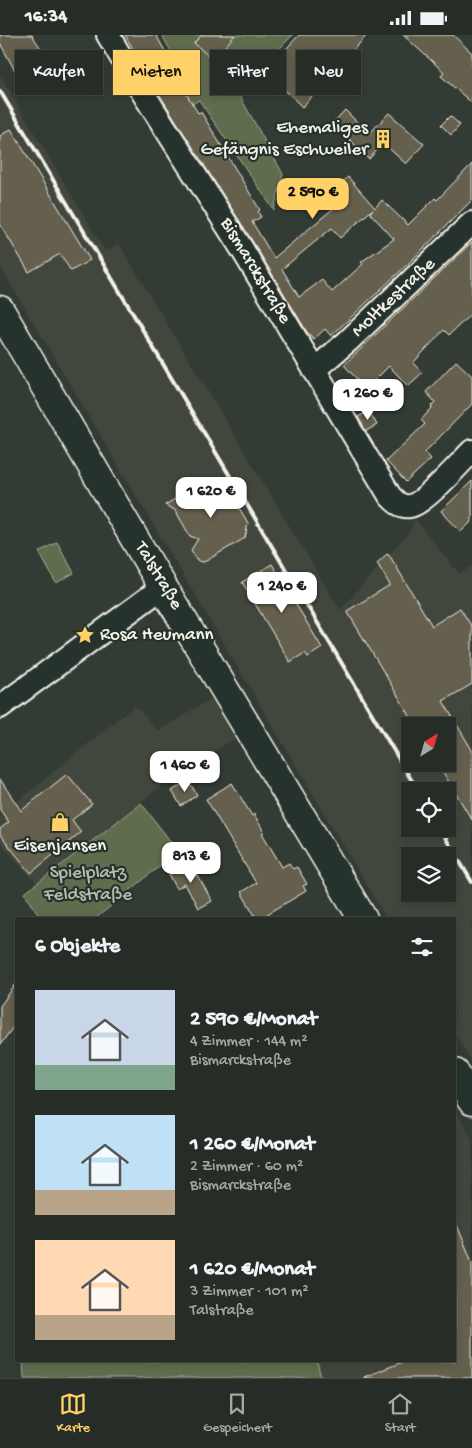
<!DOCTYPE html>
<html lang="de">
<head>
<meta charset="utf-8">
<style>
  :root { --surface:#262d27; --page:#2e352f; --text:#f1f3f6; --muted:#a4a8a7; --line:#424944; --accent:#ffd166 }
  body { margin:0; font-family:"Gochi Hand",sans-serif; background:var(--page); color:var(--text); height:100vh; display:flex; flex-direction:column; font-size:19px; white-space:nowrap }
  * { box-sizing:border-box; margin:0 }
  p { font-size:16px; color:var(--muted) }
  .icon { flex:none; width:28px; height:28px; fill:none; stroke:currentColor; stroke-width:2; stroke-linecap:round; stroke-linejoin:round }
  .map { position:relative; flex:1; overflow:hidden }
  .details { position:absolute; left:15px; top:882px; width:441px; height:445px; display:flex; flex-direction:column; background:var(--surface); border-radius:0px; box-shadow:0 2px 8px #0003,0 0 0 1px var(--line) }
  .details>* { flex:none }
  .banner { position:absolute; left:15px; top:15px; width:442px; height:45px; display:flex; gap:10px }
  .needle { width:32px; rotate:37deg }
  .controls { position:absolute; left:401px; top:682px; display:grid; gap:10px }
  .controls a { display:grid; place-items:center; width:55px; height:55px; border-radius:0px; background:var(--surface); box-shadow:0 2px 8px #0003,0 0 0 1px var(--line); font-size:25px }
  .price { position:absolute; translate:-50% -42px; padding:0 11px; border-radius:10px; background:#fff; color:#222; font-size:16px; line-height:32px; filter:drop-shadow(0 1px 2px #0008) }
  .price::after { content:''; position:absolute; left:50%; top:30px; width:15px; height:11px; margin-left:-8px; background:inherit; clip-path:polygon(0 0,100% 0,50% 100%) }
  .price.on { background:var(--accent); color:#111 }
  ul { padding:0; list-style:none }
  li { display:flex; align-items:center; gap:15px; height:125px; padding:0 20px }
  li span { display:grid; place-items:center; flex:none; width:140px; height:100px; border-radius:0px; color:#555 }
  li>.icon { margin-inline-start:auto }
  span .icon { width:60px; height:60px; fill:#fffc; stroke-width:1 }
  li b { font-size:21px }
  h2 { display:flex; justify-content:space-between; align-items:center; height:60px; padding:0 20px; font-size:21px }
  .tag { padding:0 18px; border-radius:0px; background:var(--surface); box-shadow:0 2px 8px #0003,0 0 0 1px var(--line); font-size:18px; line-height:45px }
  .tag.on { background:var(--accent); color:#111 }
  .status { display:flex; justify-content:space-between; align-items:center; height:35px; padding:0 25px; background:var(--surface); direction:ltr }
  .status svg { height:14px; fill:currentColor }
  .menu { display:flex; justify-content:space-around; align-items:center; height:70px; border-top:1px solid var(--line); background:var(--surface); font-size:14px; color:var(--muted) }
  .menu a { display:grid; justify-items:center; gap:2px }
  .menu .on { color:var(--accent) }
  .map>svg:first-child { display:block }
  .built { fill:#42463c; fill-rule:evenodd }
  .green { fill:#5e6c4e; stroke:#a9ae9b }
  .building { fill:#655f4e; stroke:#f4f1e8; fill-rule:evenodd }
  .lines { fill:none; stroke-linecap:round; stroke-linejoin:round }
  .minor-casing { stroke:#f4f1e8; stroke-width:26 }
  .major-casing { stroke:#f4f1e8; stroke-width:31 }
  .minor { stroke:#26332d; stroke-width:22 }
  .major { stroke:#26332d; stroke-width:28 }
  .rail { stroke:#f4f1e8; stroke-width:4 }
  .labels { text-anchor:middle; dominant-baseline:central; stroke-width:4.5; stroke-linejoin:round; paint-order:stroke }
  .poi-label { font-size:19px; fill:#f4f1e8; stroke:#26332d; text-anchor:end }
  .street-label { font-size:19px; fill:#f4f1e8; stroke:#26332d }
  .park-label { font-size:19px; fill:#b8bcaa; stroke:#26332d }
</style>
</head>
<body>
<div class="status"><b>16:34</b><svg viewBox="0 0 49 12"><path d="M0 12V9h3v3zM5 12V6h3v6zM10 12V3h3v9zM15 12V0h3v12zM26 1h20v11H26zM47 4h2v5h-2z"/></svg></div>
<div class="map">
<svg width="472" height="1343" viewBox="0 0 472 1343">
  <rect width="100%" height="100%" fill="#333c34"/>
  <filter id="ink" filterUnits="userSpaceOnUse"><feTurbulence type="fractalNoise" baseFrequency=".02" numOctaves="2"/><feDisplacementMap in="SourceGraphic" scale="10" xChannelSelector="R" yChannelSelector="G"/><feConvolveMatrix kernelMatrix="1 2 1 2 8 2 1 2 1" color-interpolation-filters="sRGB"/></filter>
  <g filter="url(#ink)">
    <path class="built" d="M0,40L105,216L119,209L340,575L411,495L415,484L459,539L472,531V1027L455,998V884H387L0,231ZM410,691H448V729H410ZM410,756H448V794H410ZM410,821H448V859H410Z
      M212,663L235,703L171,744L36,848L0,807V781L135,670L158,696Z
      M455,1074L472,1104V1343H321L317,1326H455Z"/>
    <path class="green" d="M162,0H293L237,56L283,139L274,175L199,65L163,87L152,70L189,49Z
      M57,507L74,538L56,548L39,517Z
      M141,768L178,816L95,884H41L25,858Z
      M23,1326H317L321,1343H24Z"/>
    <path class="building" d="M0,0H32L57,38L26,56L0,8Z
      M125,0H156L179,41L177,42L183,51L182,52L198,78L201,77L260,175L258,177L261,182L252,187L274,223L347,162L338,151L348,142L375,173L382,165L408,190L435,163L437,165L472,129V165L411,226L331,301L325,294L314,304L307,297L253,207L154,51ZM373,174L370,178L394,204L361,227L363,229L332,257L322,245L299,262L282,234L332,193L340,203Z
      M202,0H235L213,25L194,8Z
      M299,0H367L302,72L266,36Z
      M403,0H453L472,18V68L441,41L444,37Z
      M345,75L369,99L389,78L424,109L406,129L383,108L369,124L333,88Z
      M450,81L460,90L451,100L441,90Z
      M11,94L90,225L71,236L60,219L29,237L0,189V101Z
      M472,207V278L449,300L444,295L413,328L422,338L408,351L389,331L366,354L344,330Z
      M456,326L472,341V369L425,417L431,424L406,447L386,426L425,389L421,385L432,373L431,371L435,367L426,357Z
      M369,376L377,390L366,396L358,382Z
      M209,444L213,450L228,454L248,488L245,503L204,527L198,526L191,515L198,504L190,501L175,475L165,470Z
      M472,446V486L461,497L441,476Z
      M388,518L432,591L460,573L472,592V649L443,666L472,715V785L438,729H448V691H416L347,576L390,550L377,528Z
      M272,529L322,613L308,622L305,618L290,627L242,547Z
      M67,739L92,769L72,785L81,797L31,838L0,800V794L9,787L0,775V744L21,776Z
      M188,745L197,760L181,771L172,756Z
      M232,748L252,781L254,779L264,797L262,798L282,832L289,828L293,834L297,832L307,849L303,851L306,856L259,884H257L241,857L256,848L206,764Z
      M190,827L212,866L198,873L185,849L177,854L169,839Z
      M16,949V988L0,1010V971Z
      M455,1185L472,1227V1343H364V1342L405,1326H455Z"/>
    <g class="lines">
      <g class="minor-casing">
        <path id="minor" d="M108,0L131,39L242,214L390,461C395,466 401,473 410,471C424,469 460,428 472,416
          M314,335L348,306L472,188
          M0,672L163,552"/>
      </g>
      <g class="major-casing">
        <path id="major" d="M0,275L163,552L363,884
          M455,1038L472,1066"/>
      </g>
      <use href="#minor" class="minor"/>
      <use href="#major" class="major"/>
      <path class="rail" d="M0,56L418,756
        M440,794L472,847"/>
    </g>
  </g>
  <defs>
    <g id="building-bare" transform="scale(1.5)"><path d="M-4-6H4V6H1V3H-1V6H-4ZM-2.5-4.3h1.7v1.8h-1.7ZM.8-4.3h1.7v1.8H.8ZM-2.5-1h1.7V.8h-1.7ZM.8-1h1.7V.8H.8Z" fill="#ffd166" stroke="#26332d" stroke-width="2.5" paint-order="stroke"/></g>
    <g id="sight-bare" transform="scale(1.5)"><path d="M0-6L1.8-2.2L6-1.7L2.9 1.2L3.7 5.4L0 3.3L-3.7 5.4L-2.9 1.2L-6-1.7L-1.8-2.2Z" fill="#ffd166" stroke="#26332d" stroke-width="2.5" paint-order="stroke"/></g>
    <g id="shop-bare" transform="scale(1.5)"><path d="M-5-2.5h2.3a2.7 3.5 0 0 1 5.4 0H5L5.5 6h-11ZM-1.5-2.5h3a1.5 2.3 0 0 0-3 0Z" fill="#ffd166" stroke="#26332d" stroke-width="2.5" paint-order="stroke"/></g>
  </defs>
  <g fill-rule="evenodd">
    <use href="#building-bare" x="383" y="104"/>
    <use href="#sight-bare" x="85" y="600"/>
    <use href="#shop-bare" x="60" y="787"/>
  </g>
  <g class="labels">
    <g class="poi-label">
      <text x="368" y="93">Ehemaliges<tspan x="368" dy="22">Gefängnis Eschweiler</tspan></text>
      <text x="100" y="600" text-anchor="start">Rosa Heumann</text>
      <text x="60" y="811" text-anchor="middle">Eisenjansen</text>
    </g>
    <g class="street-label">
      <text transform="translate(255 236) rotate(59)">Bismarckstraße</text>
      <text transform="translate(394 263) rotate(-43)">Moltkestraße</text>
      <text transform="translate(158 541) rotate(59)">Talstraße</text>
    </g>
    <g class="park-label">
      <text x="88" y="838">Spielplatz<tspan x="88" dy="22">Feldstraße</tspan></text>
    </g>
  </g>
</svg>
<div class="controls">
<a><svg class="needle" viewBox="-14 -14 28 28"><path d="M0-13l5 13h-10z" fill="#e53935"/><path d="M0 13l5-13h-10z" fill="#a4a8a7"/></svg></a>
<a><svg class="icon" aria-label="locate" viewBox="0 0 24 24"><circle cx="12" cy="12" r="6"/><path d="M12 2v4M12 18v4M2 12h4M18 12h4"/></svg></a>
<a><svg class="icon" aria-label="layers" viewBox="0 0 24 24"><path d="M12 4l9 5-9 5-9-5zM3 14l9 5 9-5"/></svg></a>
</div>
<b class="price on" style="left:313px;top:185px">2 590 €</b>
<b class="price" style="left:368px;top:386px">1 260 €</b>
<b class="price" style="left:211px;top:484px">1 620 €</b>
<b class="price" style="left:282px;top:579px">1 240 €</b>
<b class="price" style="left:185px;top:758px">1 460 €</b>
<b class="price" style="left:191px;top:849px">813 €</b>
<div class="banner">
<a class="tag">Kaufen</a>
<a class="tag on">Mieten</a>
<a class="tag">Filter</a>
<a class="tag">Neu</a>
</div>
<section class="details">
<h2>6 Objekte<svg class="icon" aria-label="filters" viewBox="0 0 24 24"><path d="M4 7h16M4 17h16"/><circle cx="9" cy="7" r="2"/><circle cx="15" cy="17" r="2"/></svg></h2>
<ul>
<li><span style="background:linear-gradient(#c9d6e8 75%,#7fa58c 0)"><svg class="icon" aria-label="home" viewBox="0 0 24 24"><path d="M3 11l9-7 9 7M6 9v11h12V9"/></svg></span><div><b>2 590 €/Monat</b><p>4 Zimmer · 144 m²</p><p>Bismarckstraße</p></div></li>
<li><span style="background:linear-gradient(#bfe0f5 75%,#b9a48a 0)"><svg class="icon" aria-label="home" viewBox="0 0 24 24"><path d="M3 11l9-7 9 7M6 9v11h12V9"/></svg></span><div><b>1 260 €/Monat</b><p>2 Zimmer · 60 m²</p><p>Bismarckstraße</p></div></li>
<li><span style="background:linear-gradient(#ffd9b3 75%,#b9a48a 0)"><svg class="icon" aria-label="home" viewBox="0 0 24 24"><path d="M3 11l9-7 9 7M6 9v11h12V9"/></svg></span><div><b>1 620 €/Monat</b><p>3 Zimmer · 101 m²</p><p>Talstraße</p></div></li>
</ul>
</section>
</div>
<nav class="menu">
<a class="on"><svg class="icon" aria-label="map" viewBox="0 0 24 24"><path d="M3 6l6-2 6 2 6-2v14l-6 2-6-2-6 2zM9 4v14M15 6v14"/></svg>Karte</a>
<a><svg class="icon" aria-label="saved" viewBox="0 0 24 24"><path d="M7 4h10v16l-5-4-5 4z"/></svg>Gespeichert</a>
<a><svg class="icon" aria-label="home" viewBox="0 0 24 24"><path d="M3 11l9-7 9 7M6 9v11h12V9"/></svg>Start</a>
</nav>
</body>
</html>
